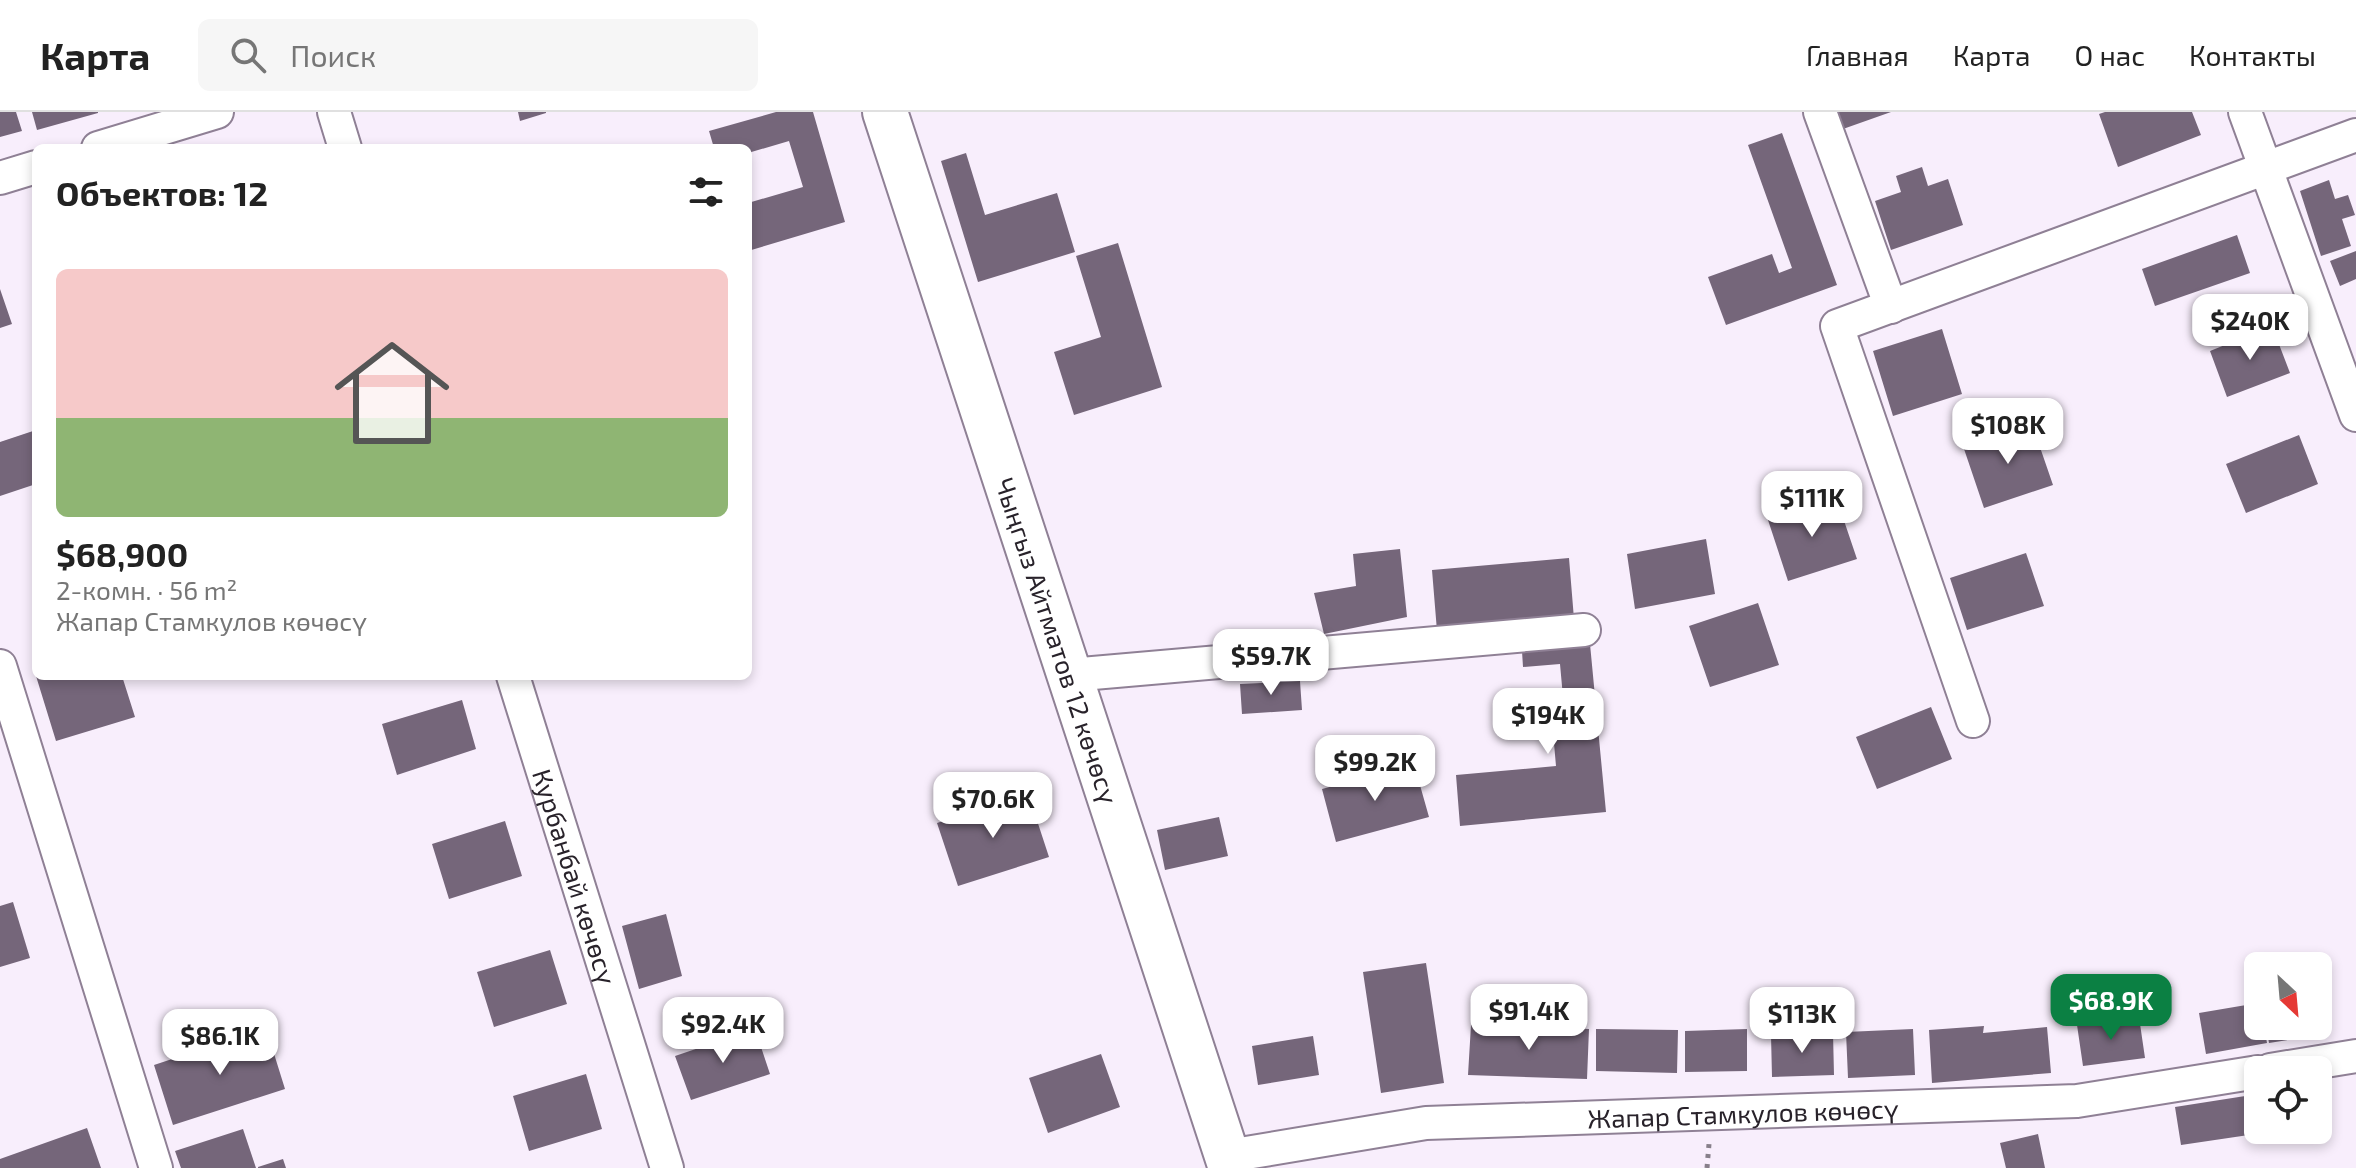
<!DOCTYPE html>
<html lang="ru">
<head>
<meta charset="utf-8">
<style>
  :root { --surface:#fff; --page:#f6f6f6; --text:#222; --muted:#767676; --line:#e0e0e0; --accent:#0b8043 }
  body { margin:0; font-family:"Exo 2",sans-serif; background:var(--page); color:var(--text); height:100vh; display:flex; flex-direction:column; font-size:30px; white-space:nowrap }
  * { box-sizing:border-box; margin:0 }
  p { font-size:26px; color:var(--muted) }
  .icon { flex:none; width:44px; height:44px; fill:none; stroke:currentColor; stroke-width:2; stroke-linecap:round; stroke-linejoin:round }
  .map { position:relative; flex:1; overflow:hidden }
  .side { position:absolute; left:32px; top:32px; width:720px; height:536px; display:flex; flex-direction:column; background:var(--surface); border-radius:12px; box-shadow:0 4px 12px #0003 }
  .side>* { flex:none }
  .needle { width:52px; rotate:154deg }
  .controls { position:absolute; left:2244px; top:840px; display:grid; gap:16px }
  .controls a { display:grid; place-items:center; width:88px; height:88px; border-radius:12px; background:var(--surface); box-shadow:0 4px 12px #0003; font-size:40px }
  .price { position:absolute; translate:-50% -68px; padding:0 18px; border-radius:16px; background:#fff; color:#222; font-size:26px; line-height:52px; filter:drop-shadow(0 2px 4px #0008) }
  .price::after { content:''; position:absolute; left:50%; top:48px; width:24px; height:18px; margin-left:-12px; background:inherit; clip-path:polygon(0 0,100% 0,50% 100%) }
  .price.active { background:var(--accent); color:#fff }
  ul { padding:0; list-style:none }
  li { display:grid; align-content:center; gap:16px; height:424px; padding:0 24px }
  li+li { border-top:2px solid var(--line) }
  li span { display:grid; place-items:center; height:248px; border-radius:12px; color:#555 }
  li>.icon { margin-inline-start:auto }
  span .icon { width:144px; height:144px; fill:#fffc; stroke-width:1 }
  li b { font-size:34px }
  h2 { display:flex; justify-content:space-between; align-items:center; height:96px; padding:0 24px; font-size:34px }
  header { display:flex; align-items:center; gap:48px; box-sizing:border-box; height:112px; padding:0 40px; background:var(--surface); border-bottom:2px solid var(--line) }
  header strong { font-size:38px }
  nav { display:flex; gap:44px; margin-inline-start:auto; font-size:28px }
  .search { width:560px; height:72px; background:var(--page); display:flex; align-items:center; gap:20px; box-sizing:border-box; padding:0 28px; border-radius:12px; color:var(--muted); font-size:30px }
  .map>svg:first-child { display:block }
  .building { fill:#75667a }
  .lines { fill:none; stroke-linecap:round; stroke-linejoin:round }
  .street-casing { stroke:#8f8095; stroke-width:36 }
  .secondary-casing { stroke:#8f8095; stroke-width:48 }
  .path { stroke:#877f8a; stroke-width:5; stroke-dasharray:4 6; stroke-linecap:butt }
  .street { stroke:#fff; stroke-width:32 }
  .secondary { stroke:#fff; stroke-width:44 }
  .labels { text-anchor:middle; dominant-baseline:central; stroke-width:8; stroke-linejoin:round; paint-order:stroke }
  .street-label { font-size:26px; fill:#28222a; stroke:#fff }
</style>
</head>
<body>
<header>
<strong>Карта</strong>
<div class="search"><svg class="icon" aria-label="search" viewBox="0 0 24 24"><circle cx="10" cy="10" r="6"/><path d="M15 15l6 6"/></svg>Поиск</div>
<nav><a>Главная</a><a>Карта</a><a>О нас</a><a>Контакты</a></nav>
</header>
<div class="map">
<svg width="2356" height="1056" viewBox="0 0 2356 1056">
  <rect width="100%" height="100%" fill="#f8eefc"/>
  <path class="building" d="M0,0H16L22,19L0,25Z
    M32,0H98V1L37,18Z
    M518,0H546V1L520,9Z
    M776,0H813L845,110L748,139V91L803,75L789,29L748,41V36H714L709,19Z
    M1837,0H1891L1843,17Z
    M2105,0H2192L2201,23L2118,55L2099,2Z
    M1782,21L1837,173L1726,213L1708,165L1772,142L1779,161L1792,156L1748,33Z
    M966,41L985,103L1057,81L1075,140L978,170L941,49Z
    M1922,55L1928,74L1948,67L1963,113L1891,138L1875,89L1901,80L1896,64Z
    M2329,68L2335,87L2348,83L2355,103L2342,107L2351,134L2321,144L2300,79Z
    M2237,123L2250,161L2155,194L2142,157Z
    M1118,131L1162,275L1074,303L1054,240L1101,225L1076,144Z
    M2356,139V167L2340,174L2330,149Z
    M0,177L12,212L0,216Z
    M2272,214L2290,261L2227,285L2210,239Z
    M1942,217L1962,282L1893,304L1873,239Z
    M2032,312L2053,373L1984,396L1963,334Z
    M36,318V372L0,384V330Z
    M2299,323L2318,372L2246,401L2226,352Z
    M1836,385L1857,447L1788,469L1768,408Z
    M1706,427L1715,482L1635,497L1627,442Z
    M1400,437L1407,505L1324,522L1314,481L1356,474L1353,442Z
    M2026,441L2044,494L1967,518L1950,466Z
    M1569,446L1574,507L1437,519L1432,458Z
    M1758,491L1779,553L1710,575L1689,514Z
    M1590,532L1606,700L1460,714L1456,663L1556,654L1550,586L1563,585L1560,552L1523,555L1522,539Z
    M36,564H122L135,605L56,629Z
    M1300,569L1302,598L1242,602L1240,572Z
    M462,588L476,637L397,663L382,612Z
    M1931,595L1952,647L1877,677L1856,625Z
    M1414,652L1429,705L1336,730L1322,677Z
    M1028,681L1049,745L958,774L937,711Z
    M1219,705L1228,744L1165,758L1157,718Z
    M505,709L522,764L449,787L432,732Z
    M13,790L30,846L0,855V794Z
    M666,802L682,864L639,877L622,814Z
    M550,838L567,892L494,915L477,860Z
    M1426,851L1444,971L1381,981L1363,860Z
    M2323,879L2330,921L2269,931L2266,914H2318V880Z
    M2258,891V914H2264L2267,931L2206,942L2199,901Z
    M2139,905L2145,946L2083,954L2077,913Z
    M1471,913L1589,917L1587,967L1468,963Z
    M1984,914L1983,921L2047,915L2051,961L1932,971L1929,918Z
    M266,916L285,977L173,1013L154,953Z
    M755,917L770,962L691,988L675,944Z
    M1596,917L1678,918L1677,961L1596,959Z
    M1747,917V959L1685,960V919Z
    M1913,917L1915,963L1848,966L1846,920Z
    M1833,921L1834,963L1772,965L1771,923Z
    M1313,924L1319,963L1258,973L1252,934Z
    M1101,942L1120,995L1048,1021L1029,966Z
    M586,962L602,1017L529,1039L513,984Z
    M2258,982V1018L2269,1020L2181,1033L2175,995Z
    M87,1016L101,1056H0V1047Z
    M243,1017L256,1056H181L175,1039Z
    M2038,1022L2045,1056H2006L2000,1031Z
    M283,1047L286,1056H258V1055Z"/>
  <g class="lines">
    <g class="street-casing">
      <g id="street">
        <path d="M334,0L345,36"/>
        <path d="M1820,0L1891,195"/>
        <path d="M2245,0L2356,303"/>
        <path d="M98,36L217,0"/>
        <path d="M0,66L36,55"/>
        <path d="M0,554L156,1056"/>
        <path d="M1070,563L1584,518"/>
        <path id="s1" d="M513,564L667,1056"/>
        <path d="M1973,609L1837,214L2356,23"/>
        <path d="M2270,958L2356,944"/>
        <path id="s2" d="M1228,1044L1426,1011L2077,989L2258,960"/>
      </g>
    </g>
    <g class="secondary-casing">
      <g id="secondary">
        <path id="s3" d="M885,0L1231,1056"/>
      </g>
    </g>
    <path class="path" d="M1707,1056L1709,1032"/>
    <use href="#street" class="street"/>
    <use href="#secondary" class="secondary"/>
  </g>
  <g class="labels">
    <g class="street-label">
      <text stroke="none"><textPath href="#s3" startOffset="556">Чыңгыз Айтматов 12 көчөсү</textPath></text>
      <text stroke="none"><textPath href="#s1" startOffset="210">Курбанбай көчөсү</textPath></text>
      <text stroke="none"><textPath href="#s2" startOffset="518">Жапар Стамкулов көчөсү</textPath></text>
    </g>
  </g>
</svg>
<div class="controls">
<a><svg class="needle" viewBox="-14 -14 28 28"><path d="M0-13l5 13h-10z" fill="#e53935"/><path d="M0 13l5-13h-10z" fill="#767676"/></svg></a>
<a><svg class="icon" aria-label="locate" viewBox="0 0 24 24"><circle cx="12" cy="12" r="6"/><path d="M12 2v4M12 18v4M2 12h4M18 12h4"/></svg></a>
</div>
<b class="price" style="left:2250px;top:250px">$240K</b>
<b class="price" style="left:2008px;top:354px">$108K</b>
<b class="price" style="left:1812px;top:427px">$111K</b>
<b class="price" style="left:1271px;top:585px">$59.7K</b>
<b class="price" style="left:1548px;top:644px">$194K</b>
<b class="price" style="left:1375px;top:691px">$99.2K</b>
<b class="price" style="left:993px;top:728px">$70.6K</b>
<b class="price active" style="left:2111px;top:930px">$68.9K</b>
<b class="price" style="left:1529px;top:940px">$91.4K</b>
<b class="price" style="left:1802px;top:943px">$113K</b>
<b class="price" style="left:723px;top:953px">$92.4K</b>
<b class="price" style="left:220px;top:965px">$86.1K</b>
<section class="side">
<h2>Объектов: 12<svg class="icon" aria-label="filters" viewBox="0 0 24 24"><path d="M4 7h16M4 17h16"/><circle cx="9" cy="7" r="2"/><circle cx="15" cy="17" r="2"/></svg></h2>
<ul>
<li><span style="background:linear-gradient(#f6c9c9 60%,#8fb573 0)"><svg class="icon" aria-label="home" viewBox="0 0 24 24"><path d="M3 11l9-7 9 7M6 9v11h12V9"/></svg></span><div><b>$68,900</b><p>2-комн. · 56 m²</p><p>Жапар Стамкулов көчөсү</p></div></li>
</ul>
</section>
</div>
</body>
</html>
